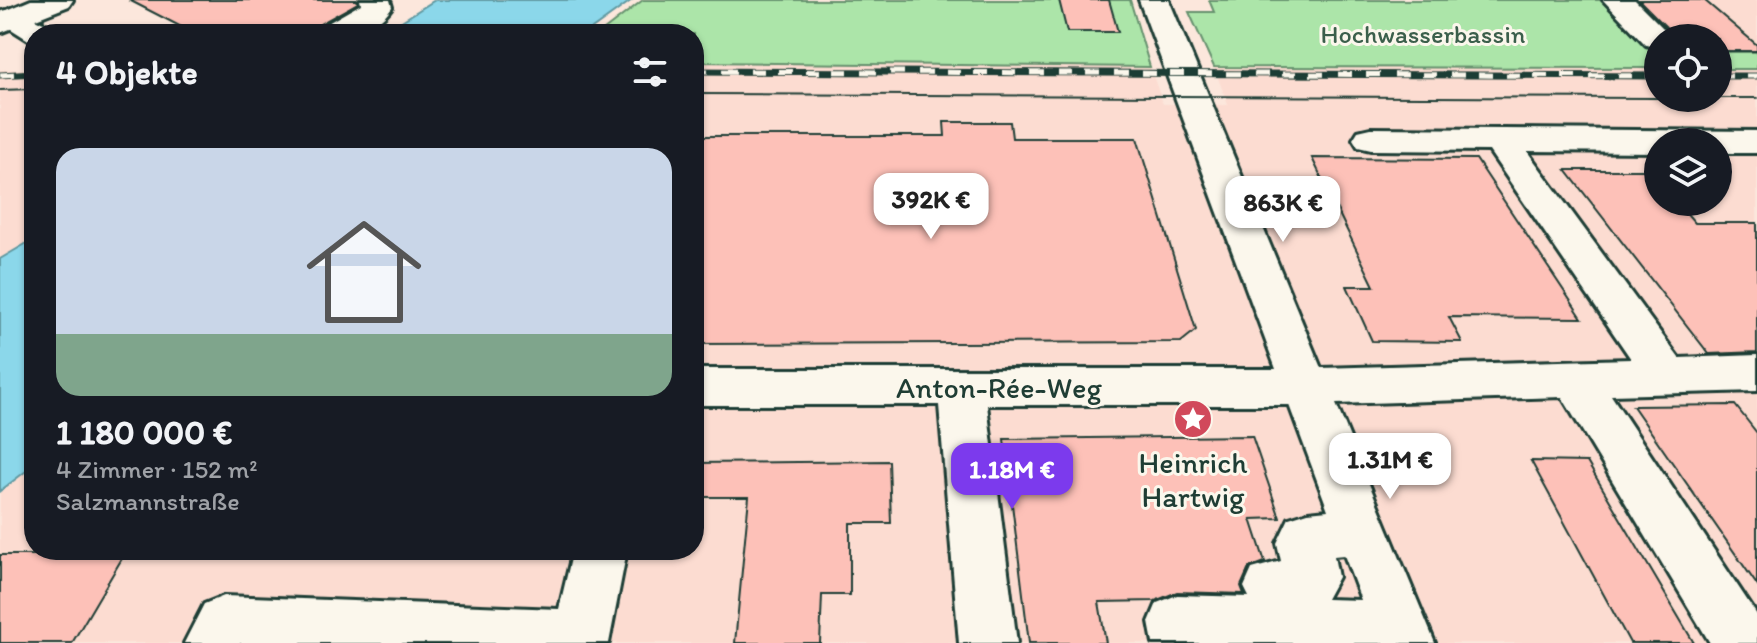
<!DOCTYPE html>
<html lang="de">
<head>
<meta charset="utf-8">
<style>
  :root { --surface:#171b24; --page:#242831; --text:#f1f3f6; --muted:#9ea1a6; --accent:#7c3aed }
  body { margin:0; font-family:Itim,sans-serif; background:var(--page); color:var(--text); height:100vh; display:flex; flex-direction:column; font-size:30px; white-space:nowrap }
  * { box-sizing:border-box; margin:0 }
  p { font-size:26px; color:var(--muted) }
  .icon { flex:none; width:44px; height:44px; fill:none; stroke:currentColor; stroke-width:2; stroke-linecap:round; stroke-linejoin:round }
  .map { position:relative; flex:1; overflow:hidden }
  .sheet { position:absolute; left:24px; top:24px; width:680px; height:536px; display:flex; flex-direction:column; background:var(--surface); border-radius:32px; box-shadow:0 2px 6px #0004 }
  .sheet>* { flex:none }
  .buttons { position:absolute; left:1644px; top:24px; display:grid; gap:16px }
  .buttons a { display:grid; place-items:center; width:88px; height:88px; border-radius:50%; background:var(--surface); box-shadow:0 2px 6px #0004; font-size:40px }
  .price { position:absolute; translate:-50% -68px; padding:0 18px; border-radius:16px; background:#fff; color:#222; font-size:26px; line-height:52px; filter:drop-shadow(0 2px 4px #0008) }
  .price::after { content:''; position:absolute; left:50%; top:48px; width:24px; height:18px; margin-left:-12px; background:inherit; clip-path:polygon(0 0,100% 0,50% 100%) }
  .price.selected { background:var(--accent); color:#fff }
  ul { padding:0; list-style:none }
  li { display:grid; align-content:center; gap:16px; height:424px; padding:0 32px }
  li span { display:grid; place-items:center; height:248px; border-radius:24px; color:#555 }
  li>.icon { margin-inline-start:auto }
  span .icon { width:144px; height:144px; fill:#fffc; stroke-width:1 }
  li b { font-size:34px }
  h2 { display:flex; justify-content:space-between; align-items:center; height:96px; padding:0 32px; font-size:34px }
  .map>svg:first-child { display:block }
  .built { fill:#fcdcd1; fill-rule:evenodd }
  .green { fill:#ace5a9; stroke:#66916e; stroke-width:2 }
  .water { fill:#8bd7ea; stroke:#6099a1; stroke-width:2 }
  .building { fill:#fdc1b8; stroke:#1f3d34; stroke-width:2 }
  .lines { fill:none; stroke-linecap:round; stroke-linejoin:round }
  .minor-casing { stroke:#1f3d34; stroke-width:6 }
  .major-casing { stroke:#1f3d34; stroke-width:6 }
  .minor { fill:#fbf7ec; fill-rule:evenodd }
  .major { fill:#fbf7ec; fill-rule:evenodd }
  .tram { stroke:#1f3d34; stroke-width:2 }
  .rail-casing { stroke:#1f3d34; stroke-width:7 }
  .rail { stroke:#fbf7ec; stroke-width:5; stroke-dasharray:14; stroke-linecap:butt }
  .labels { text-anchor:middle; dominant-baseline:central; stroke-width:6; stroke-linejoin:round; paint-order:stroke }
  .far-park-label { font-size:26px; fill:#3b5f4b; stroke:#fbf7ec }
  .street-label { font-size:30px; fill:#1f3d34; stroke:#fbf7ec }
  .poi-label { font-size:30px; fill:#1f3d34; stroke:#fbf7ec }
</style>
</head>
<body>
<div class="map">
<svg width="1757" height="643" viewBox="0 0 1757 643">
  <rect width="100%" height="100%" fill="#fce7dc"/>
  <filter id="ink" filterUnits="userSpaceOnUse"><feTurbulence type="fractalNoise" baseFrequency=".0125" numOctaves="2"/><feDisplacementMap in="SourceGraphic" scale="16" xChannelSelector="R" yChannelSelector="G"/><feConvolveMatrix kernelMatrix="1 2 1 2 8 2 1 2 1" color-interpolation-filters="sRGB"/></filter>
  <g filter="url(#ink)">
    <path class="built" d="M1614,0H1757V52H1718V38H1658V43Z
      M694,62L1150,67L1163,104L1228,105L1214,67L1658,68V98H1718V69H1757V643H0V491L34,465V550H694ZM1658,142H1718V202H1658Z
      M34,69V239L0,259V70Z"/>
    <path class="green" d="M643,0H1130L1150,67L694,62V34H599Z
      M1209,0H1614L1658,43V68L1214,67L1189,12H1214Z
      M1718,52H1757V69H1718Z"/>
    <path class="water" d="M435,0H632L585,34H381Z
      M34,239V465L0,491V259Z"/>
    <path class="building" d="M129,0H357L358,3L320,24L313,34H195Z
      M1059,0H1109L1118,32H1067Z
      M1639,0H1704L1757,45V51H1718V38H1688L1677,28H1667Z
      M944,122H1010L1012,138H1137L1196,330L1181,342L694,344V136H945Z
      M1312,158L1476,159L1582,318L1449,317L1462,342L1372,341L1347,286H1374Z
      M1566,170H1649L1658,180V202H1677L1695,223H1757V352L1709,354Z
      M1735,405L1757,433V585L1633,406Z
      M1252,436L1280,518L1251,519L1265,562L1249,568L1241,586L1244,594L1177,592L1155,601L1099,602L1106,643H1029L1004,439Z
      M889,461L891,523H850V595H822L820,643H735L749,497H694V463Z
      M1531,461L1587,462L1694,643H1630Z
      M56,550H127L72,643H0V555H53Z"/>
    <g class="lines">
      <g class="minor-casing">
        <path id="minor" d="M360,0H390L392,7C374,33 344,34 316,34L321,27L361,4Z
          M1139,0H1169L1321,368L1631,359L1489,151L1371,150L1358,147L1353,139L1358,131L1371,128L1757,131V153H1718V142H1658V152L1527,151L1679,358L1757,355V391L1611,395L1757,615V643H1710L1562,397L1336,404L1435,643H1153L1149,622L1157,603L1177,595L1249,597L1244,587L1252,569L1281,561L1277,543L1289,518L1308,512L1328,510L1289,405H987L1017,643H959L939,405H694V369H1276ZM1344,555L1361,600L1326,599L1338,577L1334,556Z
          M1603,0H1635L1673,38H1658L1657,48L1646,45Z
          M13,9L52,27L57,34H34V42L30,41L0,22L2,11Z
          M573,550H627L609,643H184L204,604L224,596L559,609Z"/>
      </g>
      <g class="major-casing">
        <path id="major" d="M31,0H73L69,6L0,33V13Z"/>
      </g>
      <use href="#minor" class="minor"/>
      <use href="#major" class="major"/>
      <path class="tram" d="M0,90L34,89
        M694,94L1658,98
        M1718,98H1757"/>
      <g class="rail-casing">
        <path id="rail" d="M694,71L1658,76
          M0,75L34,73
          M1718,76H1757"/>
      </g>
      <use href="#rail" class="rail"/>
    </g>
  </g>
  <defs>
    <g id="sight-disc" transform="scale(2)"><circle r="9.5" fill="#d1495b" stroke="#fbf7ec"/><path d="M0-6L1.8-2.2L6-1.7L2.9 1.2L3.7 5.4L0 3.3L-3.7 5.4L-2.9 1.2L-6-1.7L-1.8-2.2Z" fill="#fff"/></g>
  </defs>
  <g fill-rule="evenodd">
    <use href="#sight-disc" x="1193" y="419"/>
  </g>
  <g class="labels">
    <g class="far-park-label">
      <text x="1423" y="34">Hochwasserbassin</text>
    </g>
    <g class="street-label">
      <text x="999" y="387">Anton-Rée-Weg</text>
    </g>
    <g class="poi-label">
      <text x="1193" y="462">Heinrich<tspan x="1193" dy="34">Hartwig</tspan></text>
    </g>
  </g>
</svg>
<div class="buttons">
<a><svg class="icon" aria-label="locate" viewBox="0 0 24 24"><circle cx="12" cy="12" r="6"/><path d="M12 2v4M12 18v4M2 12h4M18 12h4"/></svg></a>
<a><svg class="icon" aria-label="layers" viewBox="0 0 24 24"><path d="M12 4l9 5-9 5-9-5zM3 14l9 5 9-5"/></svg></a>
</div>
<b class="price" style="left:931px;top:241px">392K €</b>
<b class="price" style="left:1283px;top:244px">863K €</b>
<b class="price" style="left:1390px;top:501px">1.31M €</b>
<b class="price selected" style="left:1012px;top:511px">1.18M €</b>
<section class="sheet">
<h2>4 Objekte<svg class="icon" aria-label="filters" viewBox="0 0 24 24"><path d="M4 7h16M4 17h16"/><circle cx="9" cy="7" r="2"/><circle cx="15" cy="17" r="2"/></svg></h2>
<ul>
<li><span style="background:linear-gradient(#c9d6e8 75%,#7fa58c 0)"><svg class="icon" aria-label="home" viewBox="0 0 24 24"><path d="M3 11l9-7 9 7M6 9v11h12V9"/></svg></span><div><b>1 180 000 €</b><p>4 Zimmer · 152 m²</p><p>Salzmannstraße</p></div></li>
</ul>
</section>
</div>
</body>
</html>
